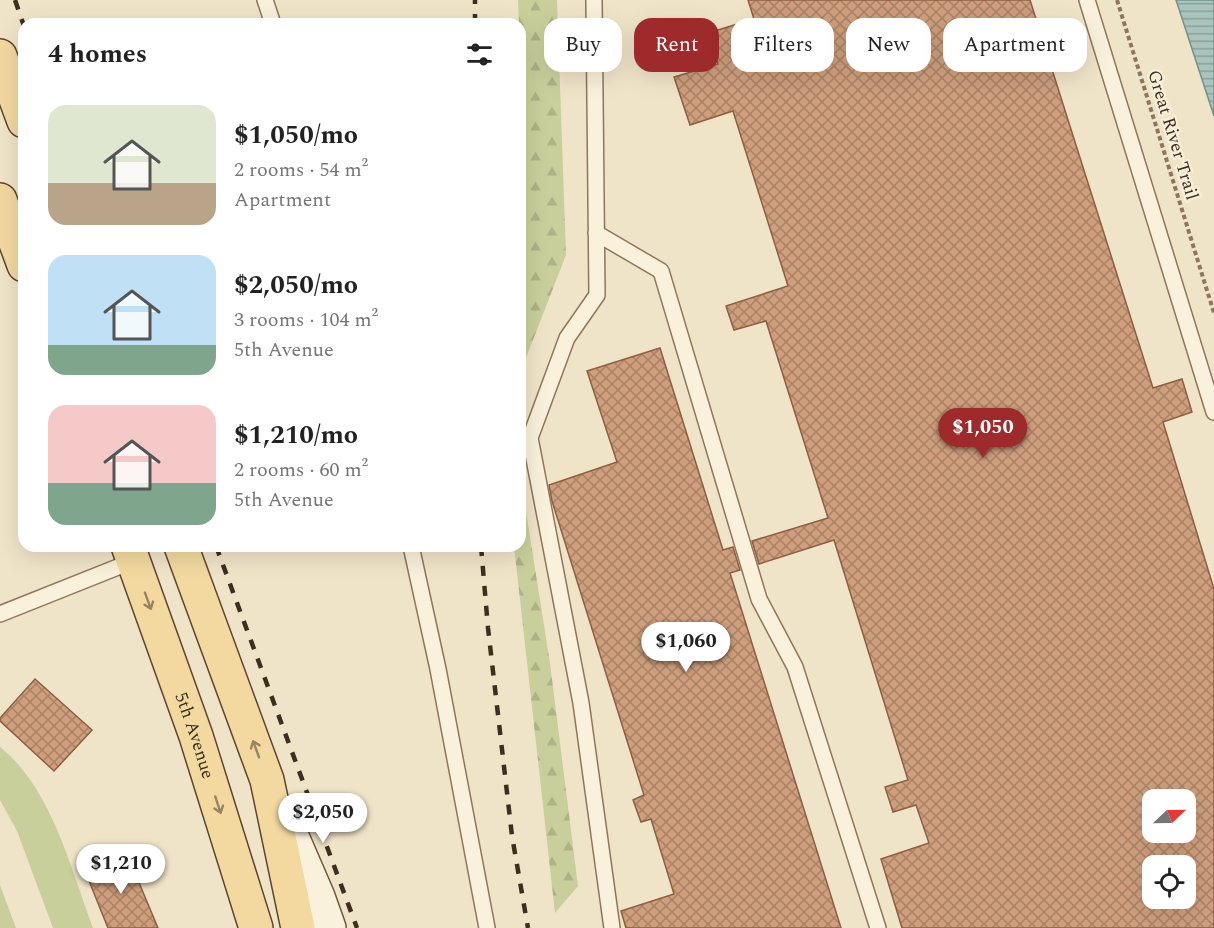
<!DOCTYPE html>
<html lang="en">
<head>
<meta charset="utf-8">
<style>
  :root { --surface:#fff; --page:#f2f2f2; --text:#222; --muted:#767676; --accent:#9e2a2b }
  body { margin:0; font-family:Spectral,serif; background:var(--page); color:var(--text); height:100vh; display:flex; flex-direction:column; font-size:22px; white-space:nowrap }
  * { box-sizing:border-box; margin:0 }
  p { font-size:20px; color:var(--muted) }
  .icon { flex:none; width:33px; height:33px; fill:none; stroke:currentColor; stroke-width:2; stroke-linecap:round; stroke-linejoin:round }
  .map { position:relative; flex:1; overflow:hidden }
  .sheet { position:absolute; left:18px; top:18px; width:508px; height:534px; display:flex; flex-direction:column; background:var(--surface); border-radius:18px; box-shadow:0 6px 24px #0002 }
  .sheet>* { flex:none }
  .banner { position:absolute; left:544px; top:18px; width:570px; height:54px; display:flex; gap:12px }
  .needle { width:39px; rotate:68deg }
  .fabs { position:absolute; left:1142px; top:789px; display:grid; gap:12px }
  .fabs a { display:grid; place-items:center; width:54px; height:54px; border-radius:12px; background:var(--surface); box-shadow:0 6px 24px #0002; font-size:30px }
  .price { position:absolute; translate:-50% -51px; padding:0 14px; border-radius:21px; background:#fff; color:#222; font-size:20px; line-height:39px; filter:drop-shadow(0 2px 3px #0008) }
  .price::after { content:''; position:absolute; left:50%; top:36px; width:18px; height:14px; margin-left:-9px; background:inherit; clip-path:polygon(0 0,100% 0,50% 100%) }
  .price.active { background:var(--accent); color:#fff }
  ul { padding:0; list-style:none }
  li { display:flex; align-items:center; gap:18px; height:150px; padding:0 30px }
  li span { display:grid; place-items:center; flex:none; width:168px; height:120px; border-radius:18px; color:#555 }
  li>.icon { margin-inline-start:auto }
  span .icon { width:72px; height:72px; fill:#fffc; stroke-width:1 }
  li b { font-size:26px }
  h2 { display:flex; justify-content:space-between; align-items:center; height:72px; padding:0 30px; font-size:26px }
  .chip { padding:0 21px; border-radius:18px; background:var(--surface); box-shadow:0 6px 24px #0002; font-size:21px; line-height:54px }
  .chip.active { background:var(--accent); color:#fff }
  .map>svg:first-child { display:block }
  .forest { fill:url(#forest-firs) }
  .green { fill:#c9cf9b }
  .water { fill:url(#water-rules); stroke:#6f938a; stroke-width:1.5 }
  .building { fill:url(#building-cross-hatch); stroke:#8d5f41; stroke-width:1.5; fill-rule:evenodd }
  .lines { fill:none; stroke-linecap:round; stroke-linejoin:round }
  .lane-casing { stroke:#8d765c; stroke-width:18 }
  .secondary-casing { stroke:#6f573f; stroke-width:36 }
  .primary-casing { stroke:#5b4430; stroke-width:36 }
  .path { stroke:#8d765c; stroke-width:4; stroke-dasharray:4.5 3; stroke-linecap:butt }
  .lane { stroke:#faf1dc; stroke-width:15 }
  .secondary { stroke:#faf1dc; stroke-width:33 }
  .primary { stroke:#f3d9a0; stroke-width:33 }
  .rail { stroke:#3d2e20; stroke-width:4.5; stroke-dasharray:10 10; stroke-linecap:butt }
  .oneway { stroke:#988460 }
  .labels { text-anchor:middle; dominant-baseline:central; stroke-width:5; stroke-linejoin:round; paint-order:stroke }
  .street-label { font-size:18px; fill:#3d2e20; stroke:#f7eed8 }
</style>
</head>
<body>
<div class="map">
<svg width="1214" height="928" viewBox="0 0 1214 928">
  <defs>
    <pattern id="forest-firs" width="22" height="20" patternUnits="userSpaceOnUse" patternTransform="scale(1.5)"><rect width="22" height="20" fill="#c9cf9b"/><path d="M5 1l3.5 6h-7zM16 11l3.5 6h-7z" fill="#aeb285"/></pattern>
    <pattern id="water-rules" width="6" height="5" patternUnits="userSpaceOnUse" patternTransform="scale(1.5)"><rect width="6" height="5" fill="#a9c4bc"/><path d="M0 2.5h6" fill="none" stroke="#8ba098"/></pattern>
    <pattern id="building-cross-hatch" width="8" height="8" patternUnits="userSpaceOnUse" patternTransform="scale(1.5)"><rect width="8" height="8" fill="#cf9f7d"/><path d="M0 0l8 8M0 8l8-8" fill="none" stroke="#a98266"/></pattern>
  </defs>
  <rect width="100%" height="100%" fill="#f0e4c8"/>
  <path class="forest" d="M518,0H557L566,255L524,363L521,366L520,24H519Z
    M521,480L550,663L578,886L555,913L514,546H520Z"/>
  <path class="green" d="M0,747C51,787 71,869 93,928H53L17,831L0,800Z
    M0,885L16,928H0Z"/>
  <path class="water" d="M1176,0H1214V116Z"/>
  <path class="building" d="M748,0H1030L1153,388L1182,379L1192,412L1163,422L1214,589V928H902L881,859L929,843L916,805L893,812L885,787L908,780L834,540L759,564L752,541L828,518L766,321L734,330L726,306L788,286L733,111L690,125L674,77L718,64L708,33L754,19ZM1152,800H1185V832H1152ZM1152,866H1185V898H1152Z
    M660,348L723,550L733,547L740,570L730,573L841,928H626L621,911L674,894L651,819L641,822L633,800L644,795L552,501L549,485L617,462L587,371Z
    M35,679L92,730L54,771L0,721V718Z
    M127,854L158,928H108L85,871Z"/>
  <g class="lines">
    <g class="lane-casing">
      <path id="lane" d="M265,0L273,24
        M594,0L597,295L567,338L530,438L581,703L612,928
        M1087,0L1214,412
        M596,233L661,271L759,599L795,667L878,928
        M411,546L438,669L487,928
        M0,614L133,561"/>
    </g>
    <g class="secondary-casing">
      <path id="secondary" d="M281,811L318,897L329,928"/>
    </g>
    <g class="primary-casing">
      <g id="primary">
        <path d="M0,56L24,121"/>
        <path d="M0,200L24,265"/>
        <path id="s1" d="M128,546L196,736L256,928"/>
        <path d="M181,546L267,780L298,928"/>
      </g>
    </g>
    <path class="path" d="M1117,0L1214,313"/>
    <use href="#lane" class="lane"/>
    <use href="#secondary" class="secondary"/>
    <use href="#primary" class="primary"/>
    <path class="rail" d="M15,0L24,26
      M475,24V0
      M216,546L357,928
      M481,546L488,628L512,836L528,928"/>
  </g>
  <defs><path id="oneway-shaft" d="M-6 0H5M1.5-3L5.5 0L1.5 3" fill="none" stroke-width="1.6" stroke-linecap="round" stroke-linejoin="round" transform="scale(1.5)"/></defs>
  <g class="oneway">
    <use href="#oneway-shaft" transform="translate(148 601) rotate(70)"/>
    <use href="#oneway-shaft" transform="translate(256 749) rotate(-110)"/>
    <use href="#oneway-shaft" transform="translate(218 805) rotate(72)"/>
  </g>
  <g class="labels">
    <g class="street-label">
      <text transform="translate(1173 135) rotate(73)">Great River Trail</text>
      <text stroke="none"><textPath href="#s1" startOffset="201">5th Avenue</textPath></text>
    </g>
  </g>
</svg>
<div class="fabs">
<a><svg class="needle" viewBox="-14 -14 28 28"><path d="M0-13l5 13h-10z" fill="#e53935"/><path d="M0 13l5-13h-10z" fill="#767676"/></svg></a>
<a><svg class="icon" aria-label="locate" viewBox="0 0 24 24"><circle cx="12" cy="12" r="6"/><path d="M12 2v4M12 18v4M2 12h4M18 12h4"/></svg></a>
</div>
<b class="price active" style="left:983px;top:459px">$1,050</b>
<b class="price" style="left:686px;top:673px">$1,060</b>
<b class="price" style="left:323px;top:844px">$2,050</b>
<b class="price" style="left:121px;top:895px">$1,210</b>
<div class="banner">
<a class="chip">Buy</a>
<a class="chip active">Rent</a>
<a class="chip">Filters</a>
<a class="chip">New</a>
<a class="chip">Apartment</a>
</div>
<section class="sheet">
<h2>4 homes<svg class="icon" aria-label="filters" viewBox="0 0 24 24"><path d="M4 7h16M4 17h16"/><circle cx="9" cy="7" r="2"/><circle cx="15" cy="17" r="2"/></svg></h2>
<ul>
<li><span style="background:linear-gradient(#dfe7d0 65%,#b9a48a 0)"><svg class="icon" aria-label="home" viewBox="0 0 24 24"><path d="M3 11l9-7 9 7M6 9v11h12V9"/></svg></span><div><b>$1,050/mo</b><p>2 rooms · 54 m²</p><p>Apartment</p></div></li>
<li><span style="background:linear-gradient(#bfe0f5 75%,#7fa58c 0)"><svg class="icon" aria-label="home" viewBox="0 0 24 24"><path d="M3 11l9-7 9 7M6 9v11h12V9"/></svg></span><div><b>$2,050/mo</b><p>3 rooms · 104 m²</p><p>5th Avenue</p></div></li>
<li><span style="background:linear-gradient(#f6c9c9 65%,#7fa58c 0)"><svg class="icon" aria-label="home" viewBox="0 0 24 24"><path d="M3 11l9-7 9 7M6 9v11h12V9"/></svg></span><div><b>$1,210/mo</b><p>2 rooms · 60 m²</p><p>5th Avenue</p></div></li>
</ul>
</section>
</div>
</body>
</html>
